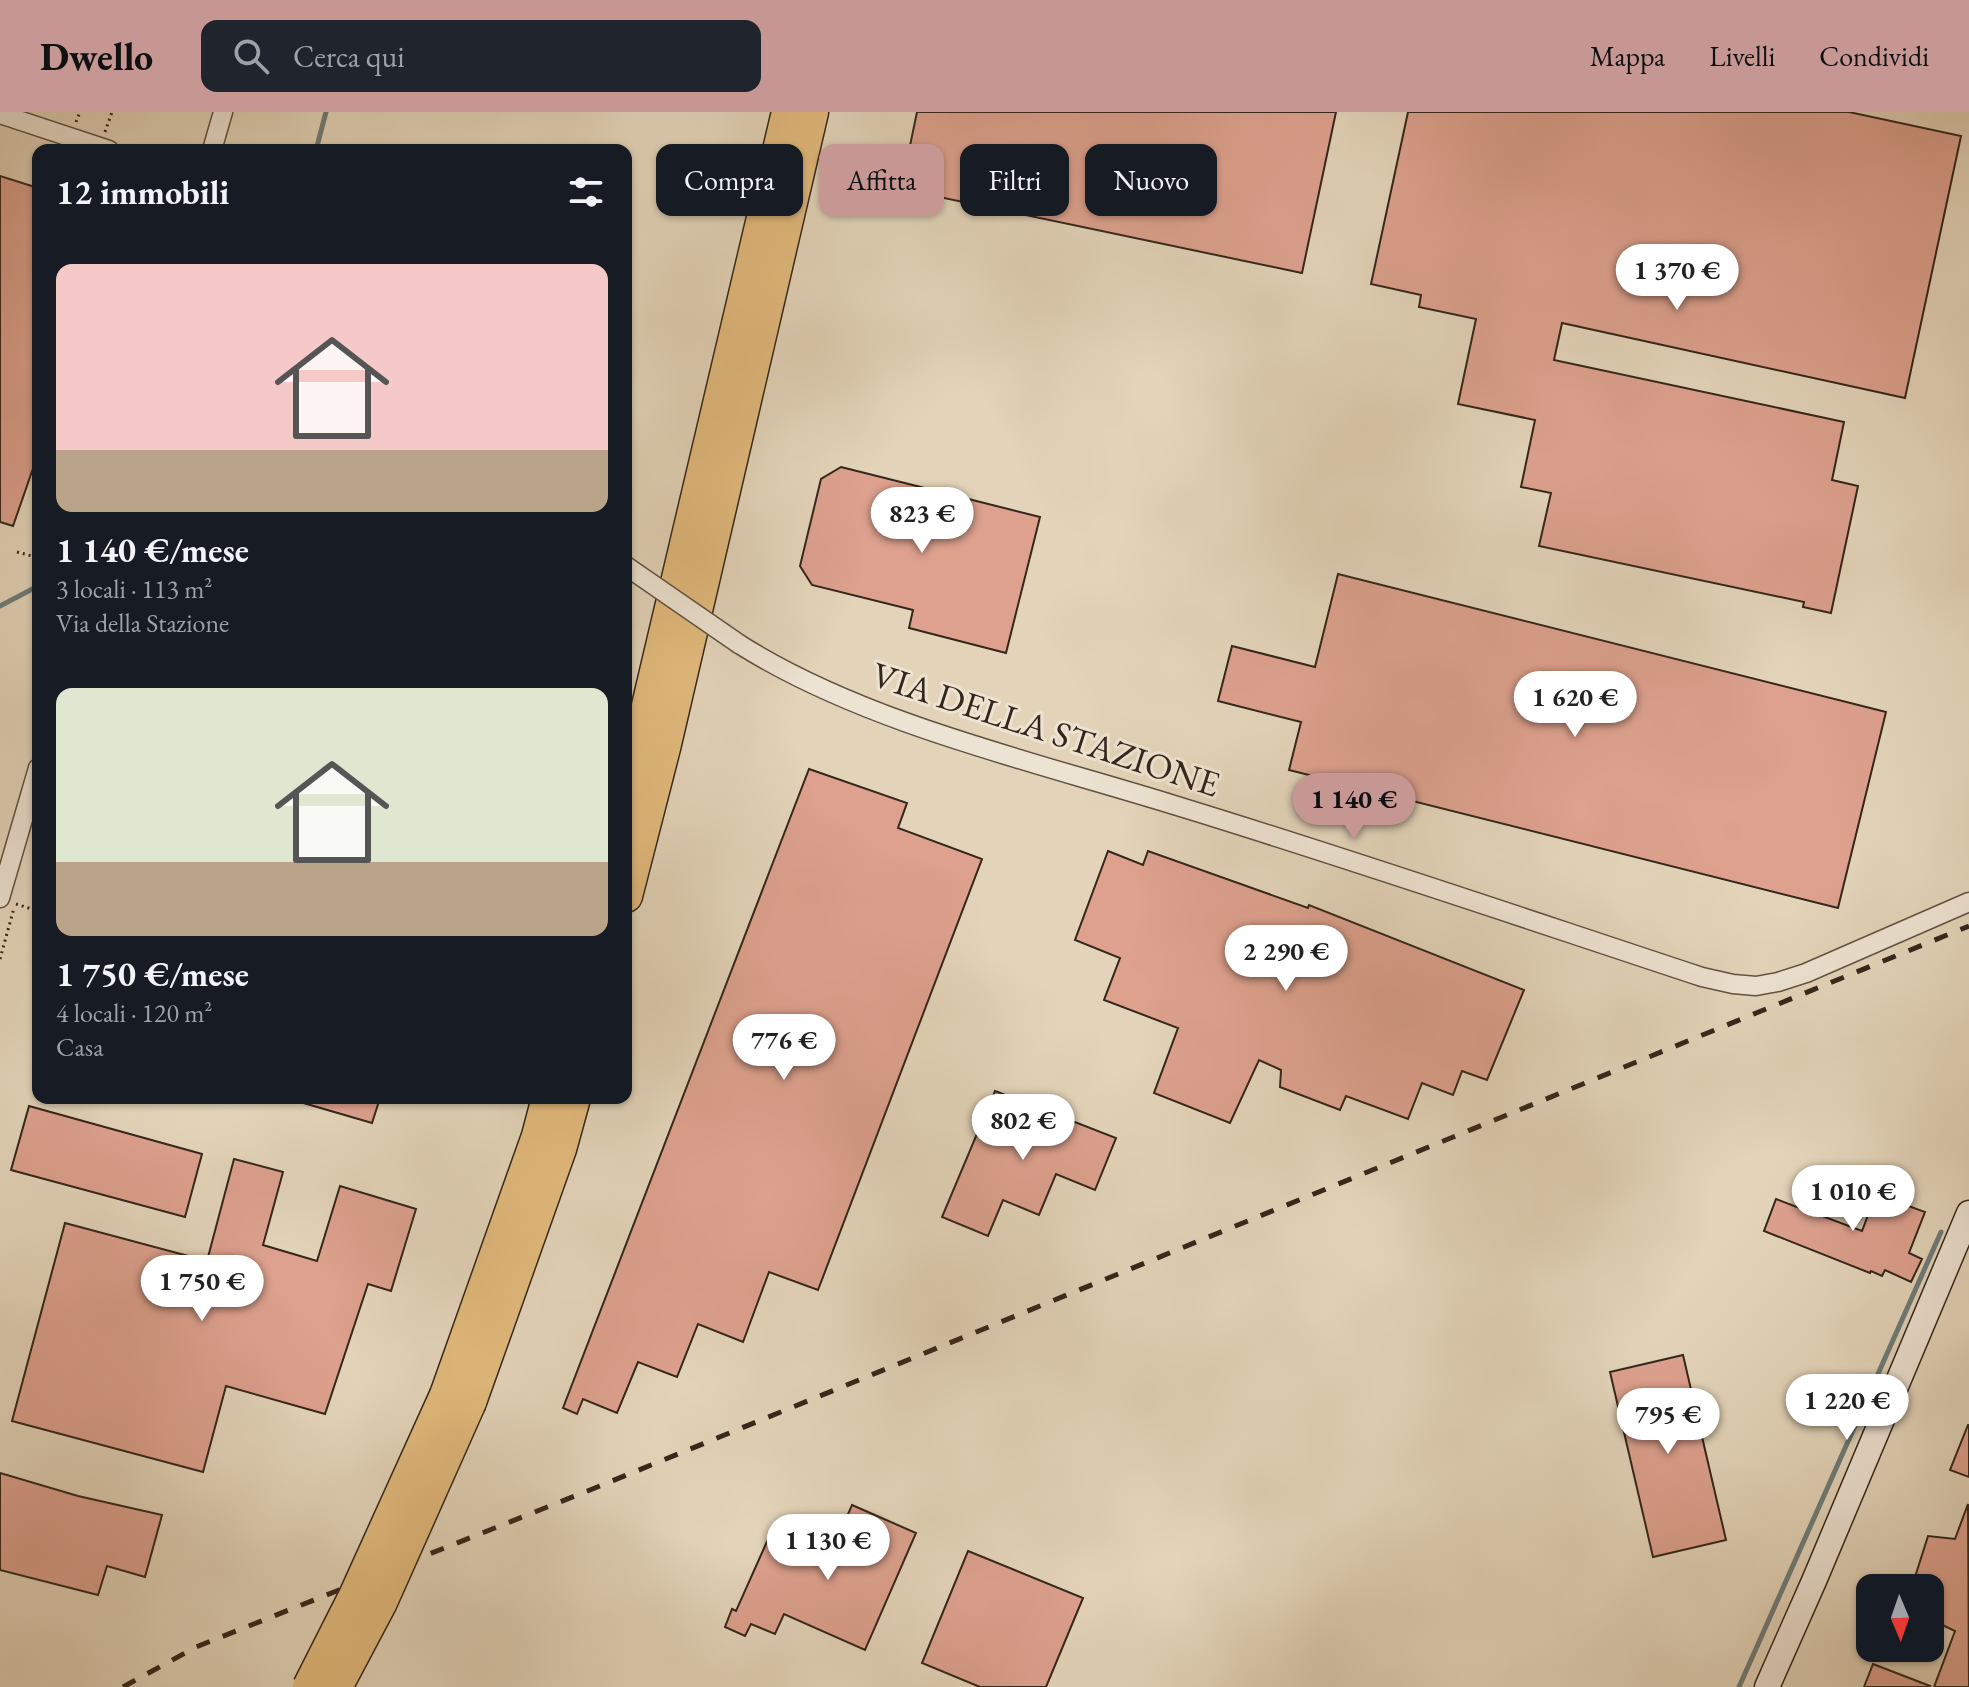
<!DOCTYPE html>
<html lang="it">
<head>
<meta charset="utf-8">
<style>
  :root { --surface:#171b24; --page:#20242c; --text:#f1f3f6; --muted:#9ea1a6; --accent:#c59692 }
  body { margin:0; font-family:"EB Garamond",serif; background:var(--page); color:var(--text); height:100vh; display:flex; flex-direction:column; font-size:30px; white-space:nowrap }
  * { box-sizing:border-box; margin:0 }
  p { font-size:26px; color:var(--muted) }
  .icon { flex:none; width:44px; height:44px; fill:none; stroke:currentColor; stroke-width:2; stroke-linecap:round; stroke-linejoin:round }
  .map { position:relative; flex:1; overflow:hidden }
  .drawer { position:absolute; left:32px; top:32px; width:600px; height:960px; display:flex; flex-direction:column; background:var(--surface); border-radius:16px; box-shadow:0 2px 6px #0004 }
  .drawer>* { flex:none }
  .hud { position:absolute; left:656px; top:32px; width:760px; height:72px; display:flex; gap:16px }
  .needle { width:52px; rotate:178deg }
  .fabs { position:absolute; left:1856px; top:1462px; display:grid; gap:16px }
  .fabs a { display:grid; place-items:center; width:88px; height:88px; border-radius:16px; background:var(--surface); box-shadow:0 2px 6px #0004; font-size:40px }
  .price { position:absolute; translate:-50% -68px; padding:0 18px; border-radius:28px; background:#fff; color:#222; font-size:26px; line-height:52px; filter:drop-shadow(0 2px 4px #0008) }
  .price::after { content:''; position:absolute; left:50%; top:48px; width:24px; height:18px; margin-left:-12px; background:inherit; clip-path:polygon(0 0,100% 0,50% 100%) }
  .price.current { background:var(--accent); color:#111 }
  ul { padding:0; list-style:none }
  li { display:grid; align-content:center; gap:16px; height:424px; padding:0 24px }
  li span { display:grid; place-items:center; height:248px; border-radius:16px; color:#555 }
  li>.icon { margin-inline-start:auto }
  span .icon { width:144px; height:144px; fill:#fffc; stroke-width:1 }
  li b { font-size:34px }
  h2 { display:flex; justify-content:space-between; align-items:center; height:96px; padding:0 24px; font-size:34px }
  .chip { padding:0 28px; border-radius:16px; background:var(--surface); box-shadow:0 2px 6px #0004; font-size:28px; line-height:72px }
  .chip.current { background:var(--accent); color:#111 }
  header { display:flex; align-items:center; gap:48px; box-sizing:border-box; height:112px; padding:0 40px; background:var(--accent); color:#111 }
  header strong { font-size:38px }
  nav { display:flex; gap:44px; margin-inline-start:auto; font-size:28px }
  .search { width:560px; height:72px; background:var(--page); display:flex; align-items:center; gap:20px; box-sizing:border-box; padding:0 28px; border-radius:16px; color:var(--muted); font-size:30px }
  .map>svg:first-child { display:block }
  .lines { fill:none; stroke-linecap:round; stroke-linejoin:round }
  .stream { stroke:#6f7d79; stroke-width:5 }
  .building { fill:#dda18e; stroke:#34261b; stroke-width:2 }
  .street-casing { stroke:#605242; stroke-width:21 }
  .secondary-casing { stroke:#34261b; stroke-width:27 }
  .highway-casing { stroke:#34261b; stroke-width:35 }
  .path { stroke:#34261b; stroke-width:3; stroke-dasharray:2 4; stroke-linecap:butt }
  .street { stroke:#ede3d2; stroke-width:18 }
  .secondary { stroke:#ede3d2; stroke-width:24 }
  .highway { stroke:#e2ba7c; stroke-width:32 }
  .rail { stroke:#34261b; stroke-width:5; stroke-dasharray:14 14; stroke-linecap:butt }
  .street-bridge-casing { stroke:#605242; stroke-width:21; stroke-linecap:butt }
  .highway-bridge-casing { stroke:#34261b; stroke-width:35; stroke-linecap:butt }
  .street-bridge { stroke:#ede3d2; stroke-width:18 }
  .highway-bridge { stroke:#e2ba7c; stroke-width:32 }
  .labels { text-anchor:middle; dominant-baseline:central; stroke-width:6; stroke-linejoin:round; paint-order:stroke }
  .street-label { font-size:36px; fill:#34261b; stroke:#ede3d2 }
</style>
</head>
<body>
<header>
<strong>Dwello</strong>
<div class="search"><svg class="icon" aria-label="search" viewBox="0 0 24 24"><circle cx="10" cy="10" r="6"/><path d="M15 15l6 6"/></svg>Cerca qui</div>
<nav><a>Mappa</a><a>Livelli</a><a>Condividi</a></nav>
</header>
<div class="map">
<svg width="1969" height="1575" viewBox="0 0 1969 1575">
  <rect width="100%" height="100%" fill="#e3d4b9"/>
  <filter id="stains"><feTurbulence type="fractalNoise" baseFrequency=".0025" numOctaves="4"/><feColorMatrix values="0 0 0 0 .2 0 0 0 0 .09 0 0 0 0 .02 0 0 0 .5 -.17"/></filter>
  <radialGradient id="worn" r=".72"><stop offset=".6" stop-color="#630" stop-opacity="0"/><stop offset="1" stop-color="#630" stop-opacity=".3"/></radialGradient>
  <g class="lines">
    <path class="stream" d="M316,38L326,0
      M0,494L38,474
      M1739,1575L1941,1120"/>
  </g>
  <path class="building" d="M917,0H1336L1302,161L901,77Z
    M1408,0H1849L1961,24L1905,286L1562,211L1554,248L1844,310L1832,368L1858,374L1831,501L1803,495L1804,490L1539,434L1551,381L1521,375L1535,308L1458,292L1476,207L1419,195L1421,183L1371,172Z
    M0,64L38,76V342L13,414L0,410Z
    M841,355L1040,405L1006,541L909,516L913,498L812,473L800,454L821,367Z
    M1338,462L1886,600L1838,796L1289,658L1301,610L1218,589L1232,534L1315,555Z
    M809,657L907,691L898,716L982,747L818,1178L769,1160L743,1230L698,1212L677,1265L638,1250L617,1301L583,1287L577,1302L563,1296Z
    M1108,739L1143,753L1148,739L1308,796L1309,793L1524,878L1487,968L1462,959L1453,983L1422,971L1408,1007L1346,984L1340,998L1280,975L1281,958L1259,948L1230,1011L1154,981L1178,916L1104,888L1120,846L1075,828Z
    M995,979L1116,1026L1095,1078L1056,1062L1039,1103L1003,1088L988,1124L942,1105Z
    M301,986H380L372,1011L300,990Z
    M29,994L202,1042L185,1105L11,1058Z
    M234,1047L283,1060L263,1133L317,1149L340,1074L416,1097L391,1179L368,1172L325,1302L226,1274L203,1360L12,1309L65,1111L207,1149Z
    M1818,1061L1834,1066L1822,1104L1862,1119L1876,1082L1925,1100L1909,1141L1922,1147L1911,1170L1885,1158L1882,1164L1871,1159L1870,1161L1764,1119L1776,1087L1807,1099Z
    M1683,1243L1726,1428L1653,1445L1610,1260Z
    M1968,1313H1969V1365L1950,1358Z
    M0,1361L78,1384L162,1403L145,1465L107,1454L98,1483L0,1458Z
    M1968,1392L1969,1575H1934L1955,1519L1930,1507V1492L1934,1482L1930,1476L1915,1465L1928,1424L1955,1427Z
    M852,1393L916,1421L865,1538L784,1502L775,1522L751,1512L745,1524L725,1515L732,1497L736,1499L769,1425L827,1450Z
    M968,1439L1083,1486L1046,1575H980L922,1551Z
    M1873,1552L1930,1574L1929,1575H1864Z"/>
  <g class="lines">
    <g class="street-casing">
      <path id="street" d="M0,2L109,38
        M212,38L223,0
        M739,532C864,611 1032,649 1174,693C1351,747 1526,807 1702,865L1733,872L1756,874L1778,870L1806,861L1969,790
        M0,786L38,656"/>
    </g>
    <g class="secondary-casing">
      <path id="secondary" d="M1767,1575L1814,1469L1969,1101"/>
    </g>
    <g class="highway-casing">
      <path id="highway" d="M626,687L788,0
        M626,784L664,636L812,0
        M446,1283L538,1024L548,986
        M470,1290L560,1037L574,986"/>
    </g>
    <path class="path" d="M76,10L80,0
      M105,20L112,0
      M17,440L32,444L38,441
      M16,792L38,799
      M0,847L14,796"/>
    <use href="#street" class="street"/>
    <use href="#secondary" class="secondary"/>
    <use href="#highway" class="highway"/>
    <path class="rail" d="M123,1575L196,1535L590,1378L1969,814"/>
    <g class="street-bridge-casing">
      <path id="street-bridge" d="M626,454L739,532"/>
    </g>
    <g class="highway-bridge-casing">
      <path id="highway-bridge" d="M309,1575L355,1484L446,1283
        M336,1575L381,1490L470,1290"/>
    </g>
    <use href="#street-bridge" class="street-bridge"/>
    <use href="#highway-bridge" class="highway-bridge"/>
  </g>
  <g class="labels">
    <g class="street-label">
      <text transform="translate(1046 617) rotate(18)">VIA DELLA STAZIONE</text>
    </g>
  </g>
  <rect width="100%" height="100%" filter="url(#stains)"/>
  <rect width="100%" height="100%" fill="url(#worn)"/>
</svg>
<div class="fabs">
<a><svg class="needle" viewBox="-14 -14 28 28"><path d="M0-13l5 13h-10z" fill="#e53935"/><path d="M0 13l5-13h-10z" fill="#9ea1a6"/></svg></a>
</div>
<b class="price" style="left:1677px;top:200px">1 370 €</b>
<b class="price" style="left:922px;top:443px">823 €</b>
<b class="price" style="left:1575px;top:627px">1 620 €</b>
<b class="price current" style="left:1354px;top:729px">1 140 €</b>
<b class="price" style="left:1286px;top:881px">2 290 €</b>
<b class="price" style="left:784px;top:970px">776 €</b>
<b class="price" style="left:1023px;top:1050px">802 €</b>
<b class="price" style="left:1853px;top:1121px">1 010 €</b>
<b class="price" style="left:202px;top:1211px">1 750 €</b>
<b class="price" style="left:1847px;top:1330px">1 220 €</b>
<b class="price" style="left:1668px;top:1344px">795 €</b>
<b class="price" style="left:828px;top:1470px">1 130 €</b>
<div class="hud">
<a class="chip">Compra</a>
<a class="chip current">Affitta</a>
<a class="chip">Filtri</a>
<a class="chip">Nuovo</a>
</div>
<section class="drawer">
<h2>12 immobili<svg class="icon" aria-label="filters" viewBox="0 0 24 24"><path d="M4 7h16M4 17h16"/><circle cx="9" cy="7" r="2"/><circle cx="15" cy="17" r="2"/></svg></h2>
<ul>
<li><span style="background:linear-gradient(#f6c9c9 75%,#b9a48a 0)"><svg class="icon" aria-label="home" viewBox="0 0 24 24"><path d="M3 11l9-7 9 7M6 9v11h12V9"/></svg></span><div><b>1 140 €/mese</b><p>3 locali · 113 m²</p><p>Via della Stazione</p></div></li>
<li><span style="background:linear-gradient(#dfe7d0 70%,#b9a48a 0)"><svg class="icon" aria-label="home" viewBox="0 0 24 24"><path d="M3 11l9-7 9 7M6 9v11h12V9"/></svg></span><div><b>1 750 €/mese</b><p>4 locali · 120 m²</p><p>Casa</p></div></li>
</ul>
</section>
</div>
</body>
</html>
